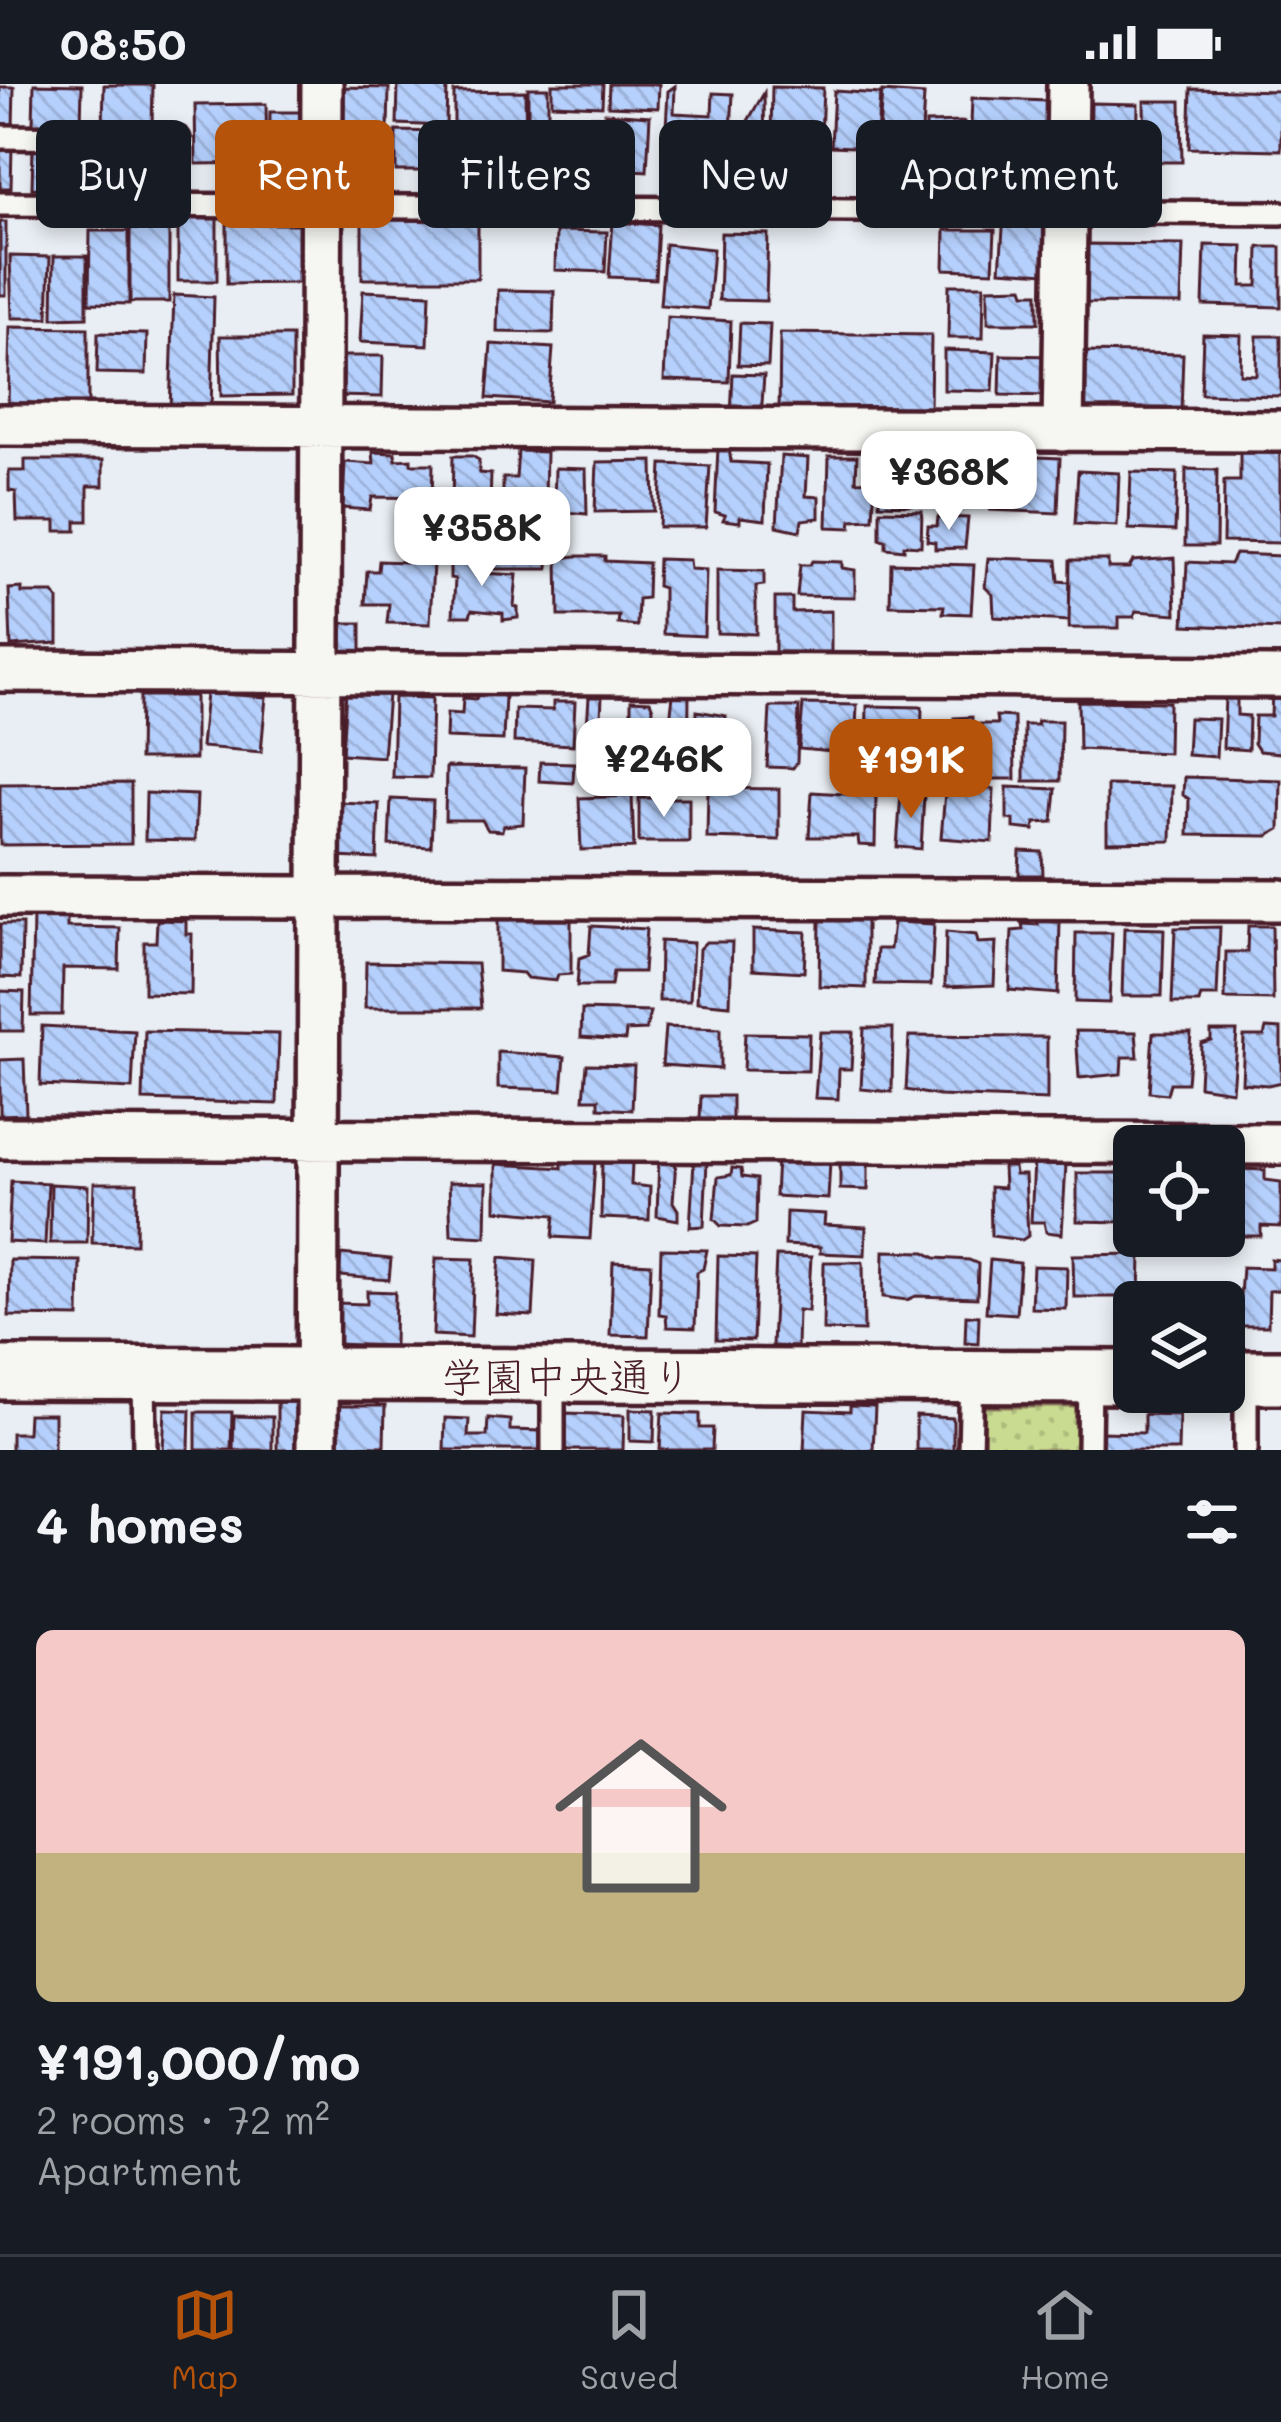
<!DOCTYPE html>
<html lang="en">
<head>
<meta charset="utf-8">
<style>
  :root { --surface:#171b24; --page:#242831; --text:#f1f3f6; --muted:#9ea1a6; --line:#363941; --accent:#b45309 }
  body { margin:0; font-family:Mali,"Klee One",sans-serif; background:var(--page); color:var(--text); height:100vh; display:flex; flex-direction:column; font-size:45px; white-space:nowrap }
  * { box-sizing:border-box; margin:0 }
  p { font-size:39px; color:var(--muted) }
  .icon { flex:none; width:66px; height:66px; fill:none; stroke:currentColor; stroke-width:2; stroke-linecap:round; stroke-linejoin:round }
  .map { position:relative; height:1366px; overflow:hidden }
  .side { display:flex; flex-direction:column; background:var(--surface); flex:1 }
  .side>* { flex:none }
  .banner { position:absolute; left:36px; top:36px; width:1209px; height:108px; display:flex; gap:24px }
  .buttons { position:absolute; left:1113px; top:1041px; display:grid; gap:24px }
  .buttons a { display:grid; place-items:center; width:132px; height:132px; border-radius:18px; background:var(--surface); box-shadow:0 6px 18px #0003; font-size:60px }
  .price { position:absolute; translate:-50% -102px; padding:0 27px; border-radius:24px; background:#fff; color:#222; font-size:39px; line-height:78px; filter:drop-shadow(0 3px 6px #0008) }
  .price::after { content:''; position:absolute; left:50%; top:72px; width:36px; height:27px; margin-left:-18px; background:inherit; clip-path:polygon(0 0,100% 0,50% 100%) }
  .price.selected { background:var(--accent); color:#fff }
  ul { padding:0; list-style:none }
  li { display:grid; align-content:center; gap:24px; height:636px; padding:0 36px }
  li span { display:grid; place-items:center; height:372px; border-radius:18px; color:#555 }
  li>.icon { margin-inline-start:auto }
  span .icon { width:216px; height:216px; fill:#fffc; stroke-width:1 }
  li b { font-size:51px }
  h2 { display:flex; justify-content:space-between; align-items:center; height:144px; padding:0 36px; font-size:51px }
  .chip { padding:0 42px; border-radius:18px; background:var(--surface); box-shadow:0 6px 18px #0003; font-size:42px; line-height:108px }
  .chip.selected { background:var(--accent); color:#fff }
  .status { display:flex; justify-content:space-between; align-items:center; height:84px; padding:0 60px; background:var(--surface); direction:ltr }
  .status svg { height:33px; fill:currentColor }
  .tab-bar { display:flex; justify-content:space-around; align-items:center; height:168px; border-top:3px solid var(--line); background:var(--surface); font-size:33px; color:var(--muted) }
  .tab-bar a { display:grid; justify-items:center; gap:6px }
  .tab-bar .selected { color:var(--accent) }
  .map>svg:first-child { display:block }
  .park { fill:url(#park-dots); stroke:#8a7d5e; stroke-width:3 }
  .building { fill:url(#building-back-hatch); stroke:#4a1f2b; stroke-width:3 }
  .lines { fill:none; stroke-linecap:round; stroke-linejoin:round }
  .service-casing { stroke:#4a1f2b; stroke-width:30 }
  .minor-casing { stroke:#4a1f2b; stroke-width:48 }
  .tertiary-casing { stroke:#4a1f2b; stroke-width:60 }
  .service { stroke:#f6f6f2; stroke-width:21 }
  .minor { stroke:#f6f6f2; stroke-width:39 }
  .tertiary { stroke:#f6f6f2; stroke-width:51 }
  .labels { text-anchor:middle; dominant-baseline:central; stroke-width:9; stroke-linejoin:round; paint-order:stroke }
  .street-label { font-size:42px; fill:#4a1f2b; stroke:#f6f6f2 }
</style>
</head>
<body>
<div class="status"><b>08:50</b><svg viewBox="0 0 49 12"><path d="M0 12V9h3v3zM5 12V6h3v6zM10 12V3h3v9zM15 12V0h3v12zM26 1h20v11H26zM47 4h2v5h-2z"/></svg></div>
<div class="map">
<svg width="1281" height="1366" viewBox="0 0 1281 1366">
  <defs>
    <pattern id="park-dots" width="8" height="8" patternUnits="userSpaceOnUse" patternTransform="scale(3)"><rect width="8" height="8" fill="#c9db90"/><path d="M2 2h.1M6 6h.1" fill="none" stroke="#aebc7c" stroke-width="1.8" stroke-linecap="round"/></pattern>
    <pattern id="building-back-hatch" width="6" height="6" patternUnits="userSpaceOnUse" patternTransform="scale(3)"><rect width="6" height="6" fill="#b5d0fd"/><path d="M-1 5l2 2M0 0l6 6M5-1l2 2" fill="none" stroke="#9db2d9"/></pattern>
  </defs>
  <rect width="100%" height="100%" fill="#e9eef4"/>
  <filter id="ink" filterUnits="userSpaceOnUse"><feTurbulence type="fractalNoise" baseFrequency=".00833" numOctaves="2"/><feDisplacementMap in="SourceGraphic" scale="24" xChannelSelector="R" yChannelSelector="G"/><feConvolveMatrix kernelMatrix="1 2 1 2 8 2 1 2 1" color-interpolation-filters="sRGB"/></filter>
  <g filter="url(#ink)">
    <path class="park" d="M985,1323H1077L1078,1366H984Z"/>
    <path class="building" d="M34,0L82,1L81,42L33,41Z
      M398,0L447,1L446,42L397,40Z
      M552,0H603L602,22L552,20Z
      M609,0H659L658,24L608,22Z
      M104,1H153L152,42L103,41Z
      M675,2L674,29L712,31L713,9L733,10L730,67L665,62L668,7Z
      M0,3H14L13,44L0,43Z
      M340,3L389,4L388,45L339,43Z
      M772,3L823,4L821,53H771Z
      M528,4H548V111L528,112Z
      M1191,5L1281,7V66L1189,64Z
      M525,7L526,66L454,67V8Z
      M834,7L880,10L876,64L831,62Z
      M882,8L924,11L921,66L878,63Z
      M764,9L765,70H737V56Z
      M972,14L1047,17L1045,69L970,66Z
      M1144,17H1181L1182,78H1145Z
      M1091,19L1138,20L1137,87L1090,86Z
      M266,20L267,79L196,80L195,21Z
      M270,28H309V101H269Z
      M605,29L650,32L647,87L602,84Z
      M557,32H599L598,87L556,86Z
      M964,38L965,95H926V39Z
      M396,47L443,48V87H396Z
      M774,54L819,57L816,112L770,109Z
      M337,55L385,56L384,96L336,95Z
      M0,63H12L11,104H0Z
      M33,63L82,64L81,105L32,104Z
      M104,66L153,67V107L103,106Z
      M178,124L217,125V197H178Z
      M1004,131L1049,134L1046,189L1000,186Z
      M362,134H478V195H362Z
      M0,138H6V211H0Z
      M613,138L658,141L655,195L609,193Z
      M227,140H298V199L227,200Z
      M130,145L169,146V218H130Z
      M945,146H995L993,187L944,185Z
      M90,147H129V220L89,219Z
      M556,147L607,148L605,188L555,186Z
      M721,149L768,150L766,217L719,216Z
      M665,160L713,165L708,225L660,221Z
      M1086,160L1183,161L1181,220L1083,219Z
      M1205,161L1243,162L1242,202H1258L1259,163H1281V223L1203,221Z
      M10,172L50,173L48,234H12Z
      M54,172H87V233L53,234Z
      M949,201H984L983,254H948Z
      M1023,203L1025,209H1038V239H988V204Z
      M498,206L554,207L553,249L497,248Z
      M363,207L430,210L428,261L360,258Z
      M174,211L214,213L211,327L170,326Z
      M667,233L731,237L729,298L664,296Z
      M740,239L770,240L768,282L738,281Z
      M10,243L88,244V326L8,320Z
      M98,249L147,250L146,290L97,289Z
      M780,249L931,251L930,331L779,329Z
      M1203,250L1241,251L1240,290L1256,291L1257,252H1281V312L1201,310Z
      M220,252H292V311L221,312Z
      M491,260L553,264L549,318L487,314Z
      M944,266L995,268L993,307L944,306Z
      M1086,268L1183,270L1181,329L1084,327Z
      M1001,271L1052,272L1050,312L1000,311Z
      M334,272H383L382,313L333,312Z
      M733,290L764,291L761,334L731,332Z
      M718,364H729L731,378L767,380L765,436L740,433V438L723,436L725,431L715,428Z
      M1240,364H1280V459L1223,458L1224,397H1240Z
      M883,365L900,366L903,382H912L911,421L879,420Z
      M518,367L546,368L545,417H527L526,424L503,422V394H516Z
      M944,367L977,370L973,421L940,419Z
      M373,368L395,369L396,376L411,375V380H433L432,414L372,413L370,426L343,424L345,378L374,380Z
      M992,371L1060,374L1058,429L990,426Z
      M453,372H472L479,376V389L491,390L490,422H482V427L452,423Z
      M781,372L808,374L806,412L819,413V434L802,436L800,447L777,442Z
      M829,372H857L856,397L875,396L873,435L852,436L851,444L827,443Z
      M25,376H103V402H88V437H76V447H56V437H17L16,408L9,407V387H25Z
      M653,377L654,427L595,428L597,378Z
      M662,380L710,382L706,443H659Z
      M555,384L586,385L587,430L554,427Z
      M1186,385L1217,386L1216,462H1185Z
      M1078,387L1119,389L1117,442L1075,440Z
      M1131,388L1177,389L1175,447L1129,445Z
      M880,426L922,427L921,462L904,461V466L886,464V456L880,455Z
      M938,433L968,434L965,464L935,465V458L927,457L928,442H937Z
      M457,439L477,441L476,463L456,461Z
      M483,440H537L538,449L549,450L548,485H495L488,478L487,469L482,467Z
      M1235,470L1281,472V545L1184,541L1187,478L1230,480Z
      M575,472H605V477L648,479L647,514L638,515L637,542L618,540L619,532H559L558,475Z
      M450,473L483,475L482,489L517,491L514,522L518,524V534L503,536V529L472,526L470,532H453L455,495L450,494Z
      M988,474L1057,476L1059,497L1070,498L1069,537L994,533L993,511L985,503Z
      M1174,474L1176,530L1136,527L1134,533H1119V544H1069L1070,476H1108V484H1129L1133,477Z
      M658,475L689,476L690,485L706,486L704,552L663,550V504L657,502Z
      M379,477L433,479L430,540L387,539L389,520H365L367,487H378Z
      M812,477L842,478V484L855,486V513L797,512L800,481H810Z
      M891,479L974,481L971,530L943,529L944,522L890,521Z
      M717,486L764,487V501L756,502V550L717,549Z
      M22,504V509H53L58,516V559L11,562L9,505Z
      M775,514H792V528L831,527V568H775Z
      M343,539H361V569L340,568Z
      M346,607L388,610L383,673L342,670Z
      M1272,607L1281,608V669L1259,667L1254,659L1255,632H1271Z
      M206,609L266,613L261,668L201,663Z
      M478,609L505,612L503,656L446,654L447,629L462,630L463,614L476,615Z
      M673,611L689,612L688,687L657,686L659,636L670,637Z
      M140,612H195V675H139Z
      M394,613L432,614L430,694L392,693Z
      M589,613H602L601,634L614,635L612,689L584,688Z
      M1225,613H1237V631L1249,632L1248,666L1223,664Z
      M631,616L650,617L653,624L650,688L621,687L623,638H631Z
      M1078,617L1169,618L1168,669L1079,665Z
      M553,618H575L573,661L514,658L515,625L553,626Z
      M803,620L857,621L855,670L799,665Z
      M867,622L922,623L921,669L866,666Z
      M770,623H799L797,678L793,684L767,683Z
      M697,627L726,632V683L722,689L695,688Z
      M996,632L1014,633L1015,695H980V640H997Z
      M972,633L973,696H938V641H954V634Z
      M1189,634L1218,635L1216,673L1187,671Z
      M1037,637H1061L1060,697H1024V641H1038Z
      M540,678L574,679L573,699L539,697Z
      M446,683L525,684L523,740L503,742L502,747L488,746L482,736H445Z
      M1184,693L1281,696L1280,745L1268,752L1188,751L1189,715L1183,711Z
      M131,699V760L0,761V700Z
      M1107,701L1172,702L1171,757L1107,758Z
      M1007,703L1056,705L1053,738L1035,739L1034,746L1014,744V736L1007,735Z
      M708,704L779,705V756L707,754Z
      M973,704L994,705L992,758L941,754L945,708L969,709Z
      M812,708L876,712L875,762L859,761L858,753H809Z
      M146,709L197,711L195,757L145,756Z
      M901,709L924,711L921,765L897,763Z
      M632,712L634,764L581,766L579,714Z
      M639,714H689V758H639Z
      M391,715L433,717L431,763L389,761Z
      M339,718L379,720L377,775L337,773Z
      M1020,767L1042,768L1043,791H1019Z
      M33,831L67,832V843L120,844L119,885L63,884L62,931H31Z
      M498,834L571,835V890L558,891L556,897L527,894L523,889L498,887Z
      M866,835V904L819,902L820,836Z
      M157,836L186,837V850H192L191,910L144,909V858H156Z
      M1038,837L1060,838L1058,910L1009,906L1012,847L1023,846L1022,840L1038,841Z
      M893,838L934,840L931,901L875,900L877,865H890Z
      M0,840H22L21,894L0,893Z
      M591,842L646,845L643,888H613L611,902H577L579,874L589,871Z
      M1248,842H1272L1273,916L1225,915L1226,868H1247Z
      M1220,843L1217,912H1201L1199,919H1172L1175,844Z
      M1124,844L1164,845L1162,912H1122Z
      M753,846L806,848L804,888L753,885Z
      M946,848L976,851L978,859L996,858L994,901L945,903Z
      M1076,849H1112L1109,919L1075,918Z
      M660,857L693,859L690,917H659Z
      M706,858H732L730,921L697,918L699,865Z
      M366,878L477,880L481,924H365Z
      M0,907L24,908L23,947H0Z
      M582,926L650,928L646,946L626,947L625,956L581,953Z
      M42,942L135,947L132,1005L40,1001Z
      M665,943L720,945V985L662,981Z
      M864,944H893L892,1008L861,1005Z
      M1266,944L1281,945V998L1268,1001L1242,999L1244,952H1264Z
      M145,947L279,950L277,1020L143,1016Z
      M1076,947L1136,948L1138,973H1122L1121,990L1079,994Z
      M1211,947H1237L1232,1007L1199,1002L1201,959L1211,956Z
      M820,948H853L851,985H839L838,1015L815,1014Z
      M745,949L809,950L808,987L743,986Z
      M1153,949H1191L1187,999H1170L1167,1010L1149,1008Z
      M909,952L1047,953V1016L939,1012L906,1006Z
      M498,968L565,973L562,1006L498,1004Z
      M24,975L26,1030L0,1031V976Z
      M587,980L634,981L632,1026L599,1024V1015H584Z
      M701,1012H732V1038L700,1036Z
      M840,1071H868V1106L840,1105Z
      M659,1074L676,1076L673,1118L678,1126V1136L657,1132Z
      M777,1075L830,1077L828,1115L775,1112Z
      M602,1076L632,1079L631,1101L650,1103L649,1136L601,1134Z
      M562,1077L595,1078L590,1155L553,1153L555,1131L496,1126V1080L562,1084Z
      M707,1077L704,1142L690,1143L694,1078Z
      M1034,1077L1066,1080L1062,1150L1046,1148L1044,1138H1031Z
      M1003,1083H1014L1015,1091H1025L1028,1152L1022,1156L991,1152L990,1103L1004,1104Z
      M732,1084L741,1085L742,1093L757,1095L756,1139L747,1143L721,1142L714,1135L718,1093L731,1091Z
      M1239,1085L1265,1086V1096L1281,1098V1143L1261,1142V1152H1243L1241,1143L1237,1145Z
      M1077,1089H1123V1138L1077,1137Z
      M11,1097L48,1099L45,1160L8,1158Z
      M449,1098L487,1099L486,1153L451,1151Z
      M94,1099H137L136,1160L92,1159Z
      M51,1100L88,1102L87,1159H50Z
      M786,1128L825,1130L824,1141L866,1143L865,1171L820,1169V1163L785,1161Z
      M661,1165L707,1166L703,1185L697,1188L695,1244L667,1243L666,1231L659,1230Z
      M884,1167L925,1168L936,1174L969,1176L978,1180L977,1214L916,1212L907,1216L883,1213Z
      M341,1170L391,1175L389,1196L339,1192Z
      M1141,1170L1140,1213H1074L1073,1171Z
      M718,1172L756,1173L753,1257L716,1256Z
      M776,1172L811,1173L808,1227L798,1226L797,1263L772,1262Z
      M500,1173L536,1176L533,1232L496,1230Z
      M436,1174L474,1175L471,1253L433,1251Z
      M1271,1175L1280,1176V1206L1269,1207L1268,1242H1238L1242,1183L1271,1184Z
      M10,1176L80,1177L79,1233L9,1232Z
      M990,1176L1020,1179L1016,1230L986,1228Z
      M613,1178L651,1180L648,1252L610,1251Z
      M824,1178H863L864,1247L823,1246Z
      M1033,1182L1067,1183L1066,1225L1031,1224Z
      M367,1207L395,1208L394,1262L334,1260L336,1219L367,1220Z
      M966,1231L979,1232L978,1259L965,1258Z
      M277,1315H302V1366H277Z
      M335,1322H385L384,1362L334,1361Z
      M850,1322L875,1323L873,1366H804L806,1326L850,1328Z
      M165,1325L190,1326L189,1366H163Z
      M630,1325L655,1326L654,1358L630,1357Z
      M196,1328H232L231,1366H196Z
      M566,1329L624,1331L623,1366H565Z
      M662,1329L700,1330V1344H713L712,1366H660Z
      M28,1330H54V1366H11V1349H27Z
      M1144,1330L1179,1331L1178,1366H1100L1101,1348L1144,1349Z
      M234,1332L272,1333V1366H233Z
      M916,1332L953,1334V1366H916Z
      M445,1334L469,1335L468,1352H487L488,1334L510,1336V1346L541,1347L540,1366H444Z"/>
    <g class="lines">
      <g class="service-casing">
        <path id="service" d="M0,53L178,55
          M0,120L1281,129
          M144,1290L145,1366
          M553,1291V1366
          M970,1366L972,1293
          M1089,1366L1090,1294
          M1246,1366V1294"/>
      </g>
      <g class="minor-casing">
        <path id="minor" d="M0,341L1281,347
          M1063,347L1068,0
          M0,587L1281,593
          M0,812L1281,816
          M0,1054L1281,1060
          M317,1366L322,0"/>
      </g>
      <g class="tertiary-casing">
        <path id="tertiary" d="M0,1289L1134,1293
          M1224,1293H1281"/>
      </g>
      <use href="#service" class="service"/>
      <use href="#minor" class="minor"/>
      <use href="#tertiary" class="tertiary"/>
    </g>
  </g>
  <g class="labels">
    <g class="street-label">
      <text x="567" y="1291">学園中央通り</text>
    </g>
  </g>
</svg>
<div class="buttons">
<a><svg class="icon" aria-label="locate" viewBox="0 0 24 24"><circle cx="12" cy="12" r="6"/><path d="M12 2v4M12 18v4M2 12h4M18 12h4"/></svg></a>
<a><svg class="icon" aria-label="layers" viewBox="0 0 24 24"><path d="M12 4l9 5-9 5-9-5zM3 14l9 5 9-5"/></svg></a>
</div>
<b class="price" style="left:949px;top:449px">¥368K</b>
<b class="price" style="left:482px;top:505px">¥358K</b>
<b class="price" style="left:664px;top:736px">¥246K</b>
<b class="price selected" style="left:911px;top:737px">¥191K</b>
<div class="banner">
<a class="chip">Buy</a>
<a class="chip selected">Rent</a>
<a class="chip">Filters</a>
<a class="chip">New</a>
<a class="chip">Apartment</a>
</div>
</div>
<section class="side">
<h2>4 homes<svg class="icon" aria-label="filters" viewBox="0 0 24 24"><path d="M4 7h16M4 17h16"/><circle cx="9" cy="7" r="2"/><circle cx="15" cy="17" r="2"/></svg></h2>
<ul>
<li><span style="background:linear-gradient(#f6c9c9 60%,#c2b280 0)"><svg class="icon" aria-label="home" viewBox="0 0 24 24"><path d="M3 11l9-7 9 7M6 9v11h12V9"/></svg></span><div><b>¥191,000/mo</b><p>2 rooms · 72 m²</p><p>Apartment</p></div></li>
</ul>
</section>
<nav class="tab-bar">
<a class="selected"><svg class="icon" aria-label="map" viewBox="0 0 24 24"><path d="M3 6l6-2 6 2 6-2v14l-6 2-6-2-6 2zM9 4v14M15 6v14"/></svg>Map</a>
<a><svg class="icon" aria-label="saved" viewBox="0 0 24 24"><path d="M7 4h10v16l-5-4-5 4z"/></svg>Saved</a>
<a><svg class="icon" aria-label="home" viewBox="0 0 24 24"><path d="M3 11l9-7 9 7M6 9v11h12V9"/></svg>Home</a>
</nav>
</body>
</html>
